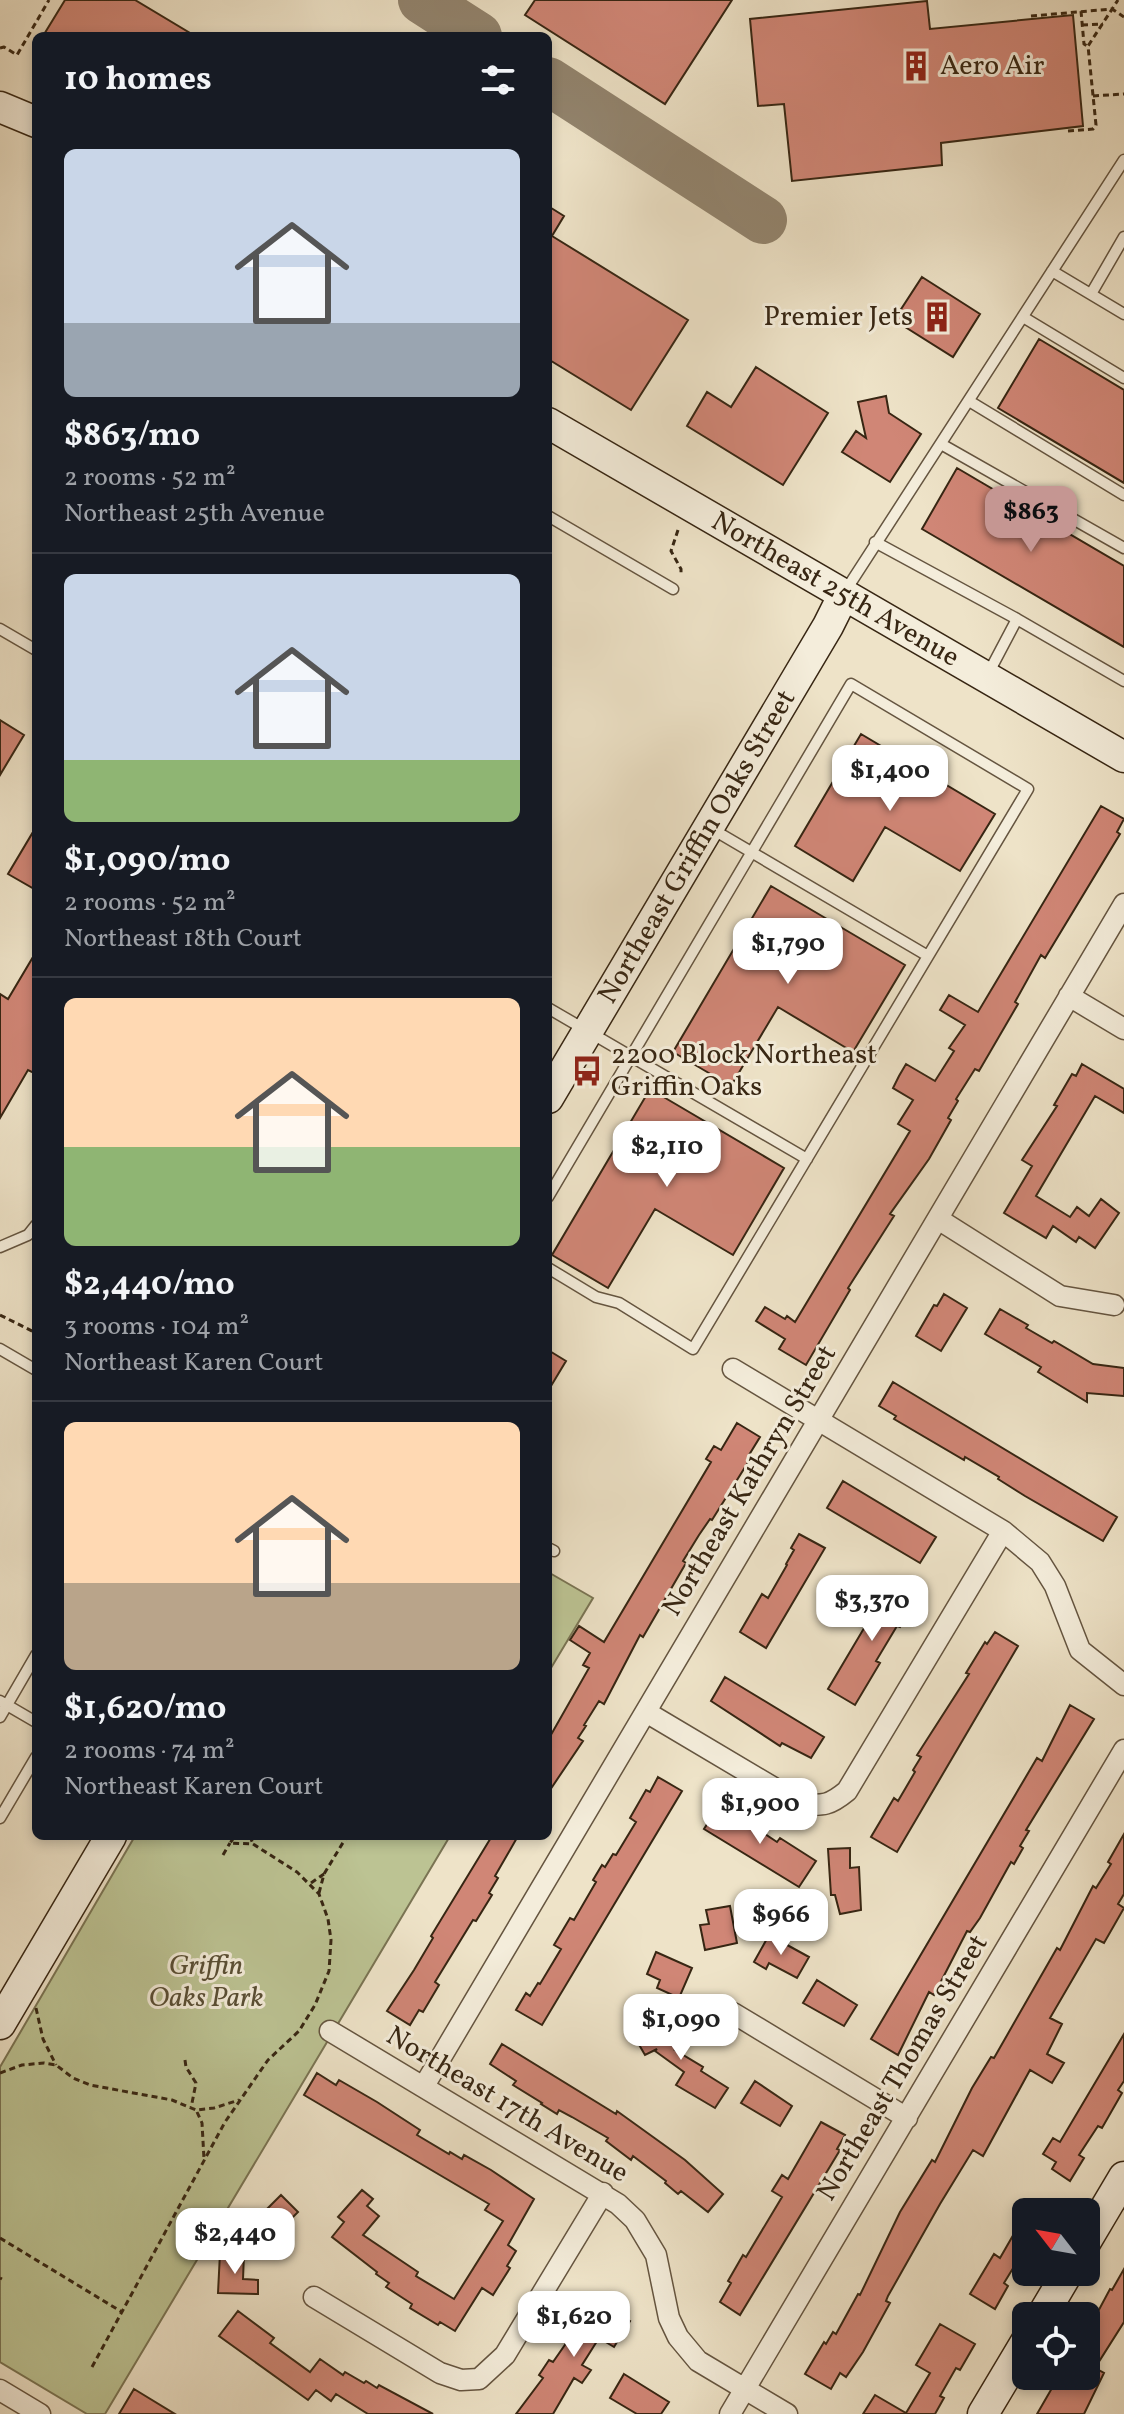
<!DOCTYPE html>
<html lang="en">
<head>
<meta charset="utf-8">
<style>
  :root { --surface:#171b24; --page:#20242c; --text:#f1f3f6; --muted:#9ea1a6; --line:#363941; --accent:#c59692 }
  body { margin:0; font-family:Vollkorn,serif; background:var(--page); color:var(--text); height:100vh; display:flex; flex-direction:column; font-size:30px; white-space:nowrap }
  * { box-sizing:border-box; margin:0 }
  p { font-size:26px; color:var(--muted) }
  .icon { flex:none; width:44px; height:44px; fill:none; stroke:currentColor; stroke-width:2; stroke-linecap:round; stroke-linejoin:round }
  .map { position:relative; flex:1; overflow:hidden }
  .side { position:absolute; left:32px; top:32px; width:520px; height:1808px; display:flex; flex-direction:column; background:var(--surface); border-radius:12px; box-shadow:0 4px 12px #0003 }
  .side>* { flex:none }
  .needle { width:52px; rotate:301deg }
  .controls { position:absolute; left:1012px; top:2198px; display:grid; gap:16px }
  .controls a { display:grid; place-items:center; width:88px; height:88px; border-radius:12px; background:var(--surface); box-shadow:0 4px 12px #0003; font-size:40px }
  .price { position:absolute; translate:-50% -68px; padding:0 18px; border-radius:16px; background:#fff; color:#222; font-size:26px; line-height:52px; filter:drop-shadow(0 2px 4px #0008) }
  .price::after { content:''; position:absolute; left:50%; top:48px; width:24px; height:18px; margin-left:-12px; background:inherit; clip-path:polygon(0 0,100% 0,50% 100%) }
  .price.current { background:var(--accent); color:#111 }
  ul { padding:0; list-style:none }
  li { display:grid; align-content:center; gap:16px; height:424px; padding:0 32px }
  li+li { border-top:2px solid var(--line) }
  li span { display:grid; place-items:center; height:248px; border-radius:12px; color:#555 }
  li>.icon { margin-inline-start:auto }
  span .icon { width:144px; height:144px; fill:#fffc; stroke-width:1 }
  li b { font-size:34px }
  h2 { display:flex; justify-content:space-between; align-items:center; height:96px; padding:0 32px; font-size:34px }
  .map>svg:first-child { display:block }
  .green { fill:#bcc393; stroke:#7a7453; stroke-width:2 }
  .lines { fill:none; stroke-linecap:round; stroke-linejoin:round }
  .taxiway { stroke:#92846e; stroke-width:48 }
  .building { fill:#d08676; stroke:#372613; stroke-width:2 }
  .lane-casing { stroke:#655540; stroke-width:13 }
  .street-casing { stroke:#655540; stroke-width:23 }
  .secondary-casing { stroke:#372613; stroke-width:33 }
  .path { stroke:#372613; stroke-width:3; stroke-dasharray:6 4; stroke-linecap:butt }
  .lane { stroke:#f4eddb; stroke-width:10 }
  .street { stroke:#f4eddb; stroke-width:20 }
  .secondary { stroke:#f4eddb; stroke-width:30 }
  .labels { text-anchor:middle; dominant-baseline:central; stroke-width:6; stroke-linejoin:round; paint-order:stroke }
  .poi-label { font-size:28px; fill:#372613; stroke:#f4eddb; text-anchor:start }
  .street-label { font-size:28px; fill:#372613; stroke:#f4eddb }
  .park-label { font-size:28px; font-style:italic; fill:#584d33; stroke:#f4eddb }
</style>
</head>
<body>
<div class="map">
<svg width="1124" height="2414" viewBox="0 0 1124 2414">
  <rect width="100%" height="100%" fill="#eee3c8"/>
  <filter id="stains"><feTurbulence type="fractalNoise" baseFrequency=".0025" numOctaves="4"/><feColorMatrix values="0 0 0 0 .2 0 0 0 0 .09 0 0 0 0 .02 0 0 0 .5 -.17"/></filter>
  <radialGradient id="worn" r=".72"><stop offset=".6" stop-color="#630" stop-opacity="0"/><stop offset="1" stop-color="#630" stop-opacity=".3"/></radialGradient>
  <path class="green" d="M548,1572L593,1598L548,1673Z
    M135,1836H450L105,2414H87L0,2362V2067Z"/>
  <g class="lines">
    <path class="taxiway" d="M422,0L478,36
      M548,81L763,220"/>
  </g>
  <path class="building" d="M65,0H135L195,36H43Z
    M535,0H732L665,104L525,15Z
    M927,1L930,29L1073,15L1083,126L941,143L942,165L792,181L784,104L758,106L750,19Z
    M548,206L564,216L552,236L688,320L631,410L548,359Z
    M922,277L980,314L953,357L894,320Z
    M1039,339L1124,390V483L998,408Z
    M756,367L828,413L783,485L687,426L707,392L731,407Z
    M886,396L889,413L921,434L890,482L842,452L856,431L866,438L858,402Z
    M957,468L1124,566V647L922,529Z
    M0,720L24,735L0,775Z
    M861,734L995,814L960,871L885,827L853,881L795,846Z
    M1101,806L1124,819L1117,832L1120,834L1045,958L1041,955L1015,1002L1018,1004L979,1071L975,1069L956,1099L958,1101L948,1118L951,1120L929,1159L890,1214L894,1216L848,1288L850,1290L806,1365L779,1349L785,1339L756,1321L765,1307L785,1319L787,1316L795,1322L910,1131L898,1124L913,1100L893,1088L899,1076L906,1064L935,1081L954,1051L949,1048L965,1025L940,1010L949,995L978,1012Z
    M36,827V890L8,874Z
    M771,886L905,965L853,1052L778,1007L731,1086L673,1052Z
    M36,952V1074L28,1070L0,1118V994L8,999Z
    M1082,1064L1124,1089V1113L1095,1096L1036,1196L1070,1217L1077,1207L1089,1216L1101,1199L1119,1213L1095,1248L1079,1237L1076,1242L1053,1226L1046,1238L1004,1213L1032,1166L1022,1160L1057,1106L1054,1105L1072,1074L1076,1076Z
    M650,1089L784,1168L733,1255L655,1209L608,1288L552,1255Z
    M944,1294L967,1308L941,1351L916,1336L934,1305L937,1306Z
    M1000,1309L1028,1325L1026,1328L1052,1343L1054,1341L1093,1364L1124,1368V1396L1087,1393V1402L1038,1372L1041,1367L985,1334Z
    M548,1350L566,1361L548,1391Z
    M893,1382L1117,1517L1103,1541L1025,1496L998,1479L999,1477L965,1457L964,1460L894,1419L896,1416L879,1406Z
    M737,1423L760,1437L749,1455L752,1456L712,1520L710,1519L699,1535L683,1561L686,1563L643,1637L640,1635L604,1704L599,1701L584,1725L586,1726L578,1738L583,1741L548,1793V1740L589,1668L583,1665L590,1653L570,1640L579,1626L604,1642L711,1462L706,1459L714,1446L721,1450Z
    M843,1481L936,1537L920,1563L827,1508Z
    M799,1534L825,1548L766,1648L740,1632L762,1594L768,1598L787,1565L786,1564L794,1550L791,1548Z
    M885,1581L917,1601L900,1627L897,1626L876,1661L880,1663L855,1705L828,1689L876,1608L870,1605Z
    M995,1632L1018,1646L897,1852L871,1837L894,1798L898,1801L915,1772L913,1770L921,1757L917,1755L969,1674L966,1673L985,1642L987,1644Z
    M725,1677L824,1737L811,1758L782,1743L780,1746L711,1701Z
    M1070,1705L1094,1719L1026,1830L1029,1831L1020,1846L1023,1848L1014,1864L1011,1862L980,1918L970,1932L967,1931L934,1995L929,1992L898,2055L871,2039L1037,1758L1042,1761Z
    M658,1777L682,1791L542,2025L516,2010L526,1993L530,1996L538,1983L540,1984L561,1949L554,1945L570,1918L574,1920L596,1882L593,1880L602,1865L605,1867L613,1854L616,1855L636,1822L630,1818L646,1790L650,1792Z
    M720,1804L777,1842L780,1838L816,1861L799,1887L704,1829Z
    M1124,1834V1894L1118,1904L1124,1908L1104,1943L1096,1939L1050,2018L1062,2024L1047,2054L1064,2063L1052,2083L1030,2070L983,2156L973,2150L940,2204L888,2296L886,2301L890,2303L863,2352L846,2377L840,2373L831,2389L805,2374L824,2342L826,2344L833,2332L836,2334L858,2294L860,2295L900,2212L932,2160L935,2162L972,2088L991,2057L994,2058L1057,1948L1060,1950L1093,1886L1096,1888L1111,1864L1108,1862Z
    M492,1836H518L495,1876L498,1878L489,1893L492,1895L476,1921L473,1920L435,1982L439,1985L423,2012L419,2010L410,2025L387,2011L414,1970L433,1938L431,1936Z
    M850,1848V1868L859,1867L861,1910L840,1914L835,1895H831L828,1849Z
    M730,1906L737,1943L705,1950L700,1925L709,1924L706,1910Z
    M769,1935L809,1957L797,1978L769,1963L766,1969L754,1962Z
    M656,1952L692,1968L679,1998L657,1988L660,1980L647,1974Z
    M817,1980L857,2005L844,2026L803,2003Z
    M667,2016L684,2045L675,2050L703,2067L701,2071L728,2088L715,2108L676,2085L684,2072L655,2051L657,2049L645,2055L634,2036Z
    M1124,2034V2081L1118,2090L1122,2093L1102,2128L1098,2126L1079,2155L1084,2158L1070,2181L1052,2169L1056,2162L1043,2154L1053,2138L1060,2142Z
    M502,2044L616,2114L617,2111L685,2160L723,2194L708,2212L681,2191L678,2194L665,2183L666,2181L633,2156L631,2160L606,2141L608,2138L572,2117L559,2110L557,2114L541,2104L542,2103L513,2085L516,2081L490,2064Z
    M317,2073L336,2085L339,2080L377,2102L420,2130L417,2135L449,2154L450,2152L462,2159L464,2155L491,2170L534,2199L508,2245L516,2251L507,2266L510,2268L493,2295L482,2288L455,2331L440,2322L438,2325L410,2308L412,2304L386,2287L389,2283L376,2274L377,2272L332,2237L344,2222L338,2217L362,2190L373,2199L367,2206L379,2216L363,2235L418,2272L416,2276L454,2299L503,2221L485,2210L489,2204L304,2095Z
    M755,2081L792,2106L780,2126L741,2103Z
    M821,2122L845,2135L837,2149L840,2150L740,2315L720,2302L731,2283L728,2281L743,2255L746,2257L782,2197L772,2191L782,2175L788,2179Z
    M281,2195L298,2212L281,2229L292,2241L277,2256L264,2242L268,2238L253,2223Z
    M1026,2213V2247L1004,2283L1008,2286L995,2309L970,2294L994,2254L1000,2258Z
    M220,2253L244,2254L243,2279L258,2280V2294L218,2293Z
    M1124,2269V2322L1095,2368L1104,2373L1084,2414H1037L1059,2376H1086V2334L1110,2289L1112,2290Z
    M585,2304L602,2314L606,2307L630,2321L614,2347L599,2338L582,2365L591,2370L582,2383L574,2378L553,2414H516L543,2378L539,2375L549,2360L553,2362L578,2326L573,2323Z
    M238,2311L274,2338L270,2343L310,2372L320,2359L343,2375L345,2372L364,2383L366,2381L377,2388L379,2385L433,2414H368L336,2394L331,2401L316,2390L308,2400L219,2336Z
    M940,2324L975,2344L960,2370L956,2368L940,2396L944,2398L935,2414H863L875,2395L906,2413L930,2373L916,2365Z
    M624,2374L669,2402L661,2414H637L610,2398Z
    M134,2389L175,2414H119Z"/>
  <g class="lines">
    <g class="lane-casing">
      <path id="lane" d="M1052,271L1124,314
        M1091,294L1124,237
        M1023,317L1124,378
        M969,401L1124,495
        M941,444L1124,548
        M548,516L673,589
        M875,542L1017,619L1124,681
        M846,590L1124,160
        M0,629L36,650
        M988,674L1017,619
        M712,829L928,956
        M548,1008L807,1159
        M548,1197L851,684L1028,789L693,1349L619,1303L596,1297L548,1268
        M0,1247L28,1235L36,1225
        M0,1349L36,1370
        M548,1548L554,1551
        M0,1701L36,1722
        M0,1717L36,1655
        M0,1818L36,1757"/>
    </g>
    <g class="street-casing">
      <path id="street" d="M1069,996L1124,1029
        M938,1219L1060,1296L1114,1305
        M733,1369L1003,1531L1040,1562L1055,1586L1080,1650L1124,1685
        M646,1712L801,1804C824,1806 830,1805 847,1791L1003,1531
        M733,2013L907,2118
        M330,2031L618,2204L635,2220L656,2255L669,2318L678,2337L698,2361L787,2414
        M424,2086L1124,904
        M314,2297L440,2373L461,2380L479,2379L505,2355L603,2193
        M0,2390L40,2414
        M730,2414L1124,1750"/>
    </g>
    <g class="secondary-casing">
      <g id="secondary">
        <path d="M0,107L36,122"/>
        <path id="s1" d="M548,423L1124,757"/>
        <path id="s2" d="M548,1098L828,626L843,596"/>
        <path d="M0,2024L111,1836"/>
        <path d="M1086,2241L1124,2177"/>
        <path d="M1042,2316L1068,2272"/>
        <path d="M983,2414L1026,2342"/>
      </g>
    </g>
    <path class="path" d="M1081,11L1084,44L1087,46
      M1031,16L1112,9L1124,17
      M1082,25L1103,24
      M0,48L4,47L17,55L49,0
      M1093,96L1124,94
      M1068,131L1093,129L1096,125L1088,46L1118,0
      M678,530L671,551L681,569V576
      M0,1315L36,1333
      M250,1836L253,1844
      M223,1855L230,1843
      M311,1883L324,1874
      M319,1893L324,1874L347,1836
      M36,2008L43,2039L56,2065
      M185,2060L186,2067L196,2083L191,2108
      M0,2073L22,2065L44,2063L56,2065L73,2078L90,2085L172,2100L196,2110L214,2108L239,2100
      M197,2112L202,2123L204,2159
      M0,2238L122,2312
      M0,2278L2,2279
      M92,2367L225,2122L268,2060L299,2031L315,2005L329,1971L331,1940L328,1919L319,1894L297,1872L253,1844L230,1843L235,1836"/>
    <use href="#lane" class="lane"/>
    <use href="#street" class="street"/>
    <use href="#secondary" class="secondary"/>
  </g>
  <defs>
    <g id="building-bare" transform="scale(2.4)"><path d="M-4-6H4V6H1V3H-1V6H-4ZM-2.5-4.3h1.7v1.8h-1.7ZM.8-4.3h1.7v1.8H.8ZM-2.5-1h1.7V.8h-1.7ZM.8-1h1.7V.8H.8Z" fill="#8f2418" stroke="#f4eddb" stroke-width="2.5" paint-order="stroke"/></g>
    <g id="bus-bare" transform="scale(2.4)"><path d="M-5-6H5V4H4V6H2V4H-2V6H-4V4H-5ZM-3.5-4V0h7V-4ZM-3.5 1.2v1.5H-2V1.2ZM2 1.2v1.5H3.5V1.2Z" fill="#8f2418" stroke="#f4eddb" stroke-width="2.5" paint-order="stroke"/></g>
  </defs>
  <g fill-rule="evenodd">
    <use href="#building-bare" x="916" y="66"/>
    <use href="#building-bare" x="937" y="317"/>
    <use href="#bus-bare" x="587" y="1071"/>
  </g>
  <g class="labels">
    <g class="poi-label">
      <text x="940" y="66">Aero Air</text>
      <text x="913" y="317" text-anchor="end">Premier Jets</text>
      <text x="611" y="1055">2200 Block Northeast<tspan x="611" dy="32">Griffin Oaks</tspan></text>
    </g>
    <g class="street-label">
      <text stroke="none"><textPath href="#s1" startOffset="332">Northeast 25th Avenue</textPath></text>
      <text stroke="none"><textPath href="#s2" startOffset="292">Northeast Griffin Oaks Street</textPath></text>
      <text transform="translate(750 1481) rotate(-59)">Northeast Kathryn Street</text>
      <text transform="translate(903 2068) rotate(-59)">Northeast Thomas Street</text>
      <text transform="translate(507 2105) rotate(31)">Northeast 17th Avenue</text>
    </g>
    <g class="park-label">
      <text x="206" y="1966">Griffin<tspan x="206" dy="32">Oaks Park</tspan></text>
    </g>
  </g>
  <rect width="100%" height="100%" filter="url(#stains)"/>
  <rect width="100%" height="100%" fill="url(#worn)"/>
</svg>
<div class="controls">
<a><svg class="needle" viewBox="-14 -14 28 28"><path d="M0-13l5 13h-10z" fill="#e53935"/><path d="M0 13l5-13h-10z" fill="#9ea1a6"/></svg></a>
<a><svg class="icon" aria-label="locate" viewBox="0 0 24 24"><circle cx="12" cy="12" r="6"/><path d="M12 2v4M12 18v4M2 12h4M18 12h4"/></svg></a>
</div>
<b class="price current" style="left:1031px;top:554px">$863</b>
<b class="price" style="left:890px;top:813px">$1,400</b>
<b class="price" style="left:788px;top:986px">$1,790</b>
<b class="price" style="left:667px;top:1189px">$2,110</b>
<b class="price" style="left:872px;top:1643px">$3,370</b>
<b class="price" style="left:760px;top:1846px">$1,900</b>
<b class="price" style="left:781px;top:1957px">$966</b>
<b class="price" style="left:681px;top:2062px">$1,090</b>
<b class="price" style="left:235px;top:2276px">$2,440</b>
<b class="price" style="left:574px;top:2359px">$1,620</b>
<section class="side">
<h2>10 homes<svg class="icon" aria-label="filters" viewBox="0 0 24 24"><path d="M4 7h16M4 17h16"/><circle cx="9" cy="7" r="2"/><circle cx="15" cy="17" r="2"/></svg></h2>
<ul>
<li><span style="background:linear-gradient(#c9d6e8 70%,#9aa5b1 0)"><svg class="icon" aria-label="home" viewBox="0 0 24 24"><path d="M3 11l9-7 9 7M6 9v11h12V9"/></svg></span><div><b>$863/mo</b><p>2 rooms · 52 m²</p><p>Northeast 25th Avenue</p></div></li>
<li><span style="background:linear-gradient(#c9d6e8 75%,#8fb573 0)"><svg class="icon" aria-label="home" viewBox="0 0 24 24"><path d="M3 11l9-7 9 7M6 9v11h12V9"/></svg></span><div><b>$1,090/mo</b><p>2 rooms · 52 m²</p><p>Northeast 18th Court</p></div></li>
<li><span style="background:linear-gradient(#ffd9b3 60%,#8fb573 0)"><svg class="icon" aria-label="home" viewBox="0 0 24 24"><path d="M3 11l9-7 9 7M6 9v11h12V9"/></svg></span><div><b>$2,440/mo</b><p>3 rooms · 104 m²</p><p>Northeast Karen Court</p></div></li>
<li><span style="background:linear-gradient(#ffd9b3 65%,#b9a48a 0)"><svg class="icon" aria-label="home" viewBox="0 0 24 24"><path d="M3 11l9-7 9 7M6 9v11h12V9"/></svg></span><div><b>$1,620/mo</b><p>2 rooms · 74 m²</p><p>Northeast Karen Court</p></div></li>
</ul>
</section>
</div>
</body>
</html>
